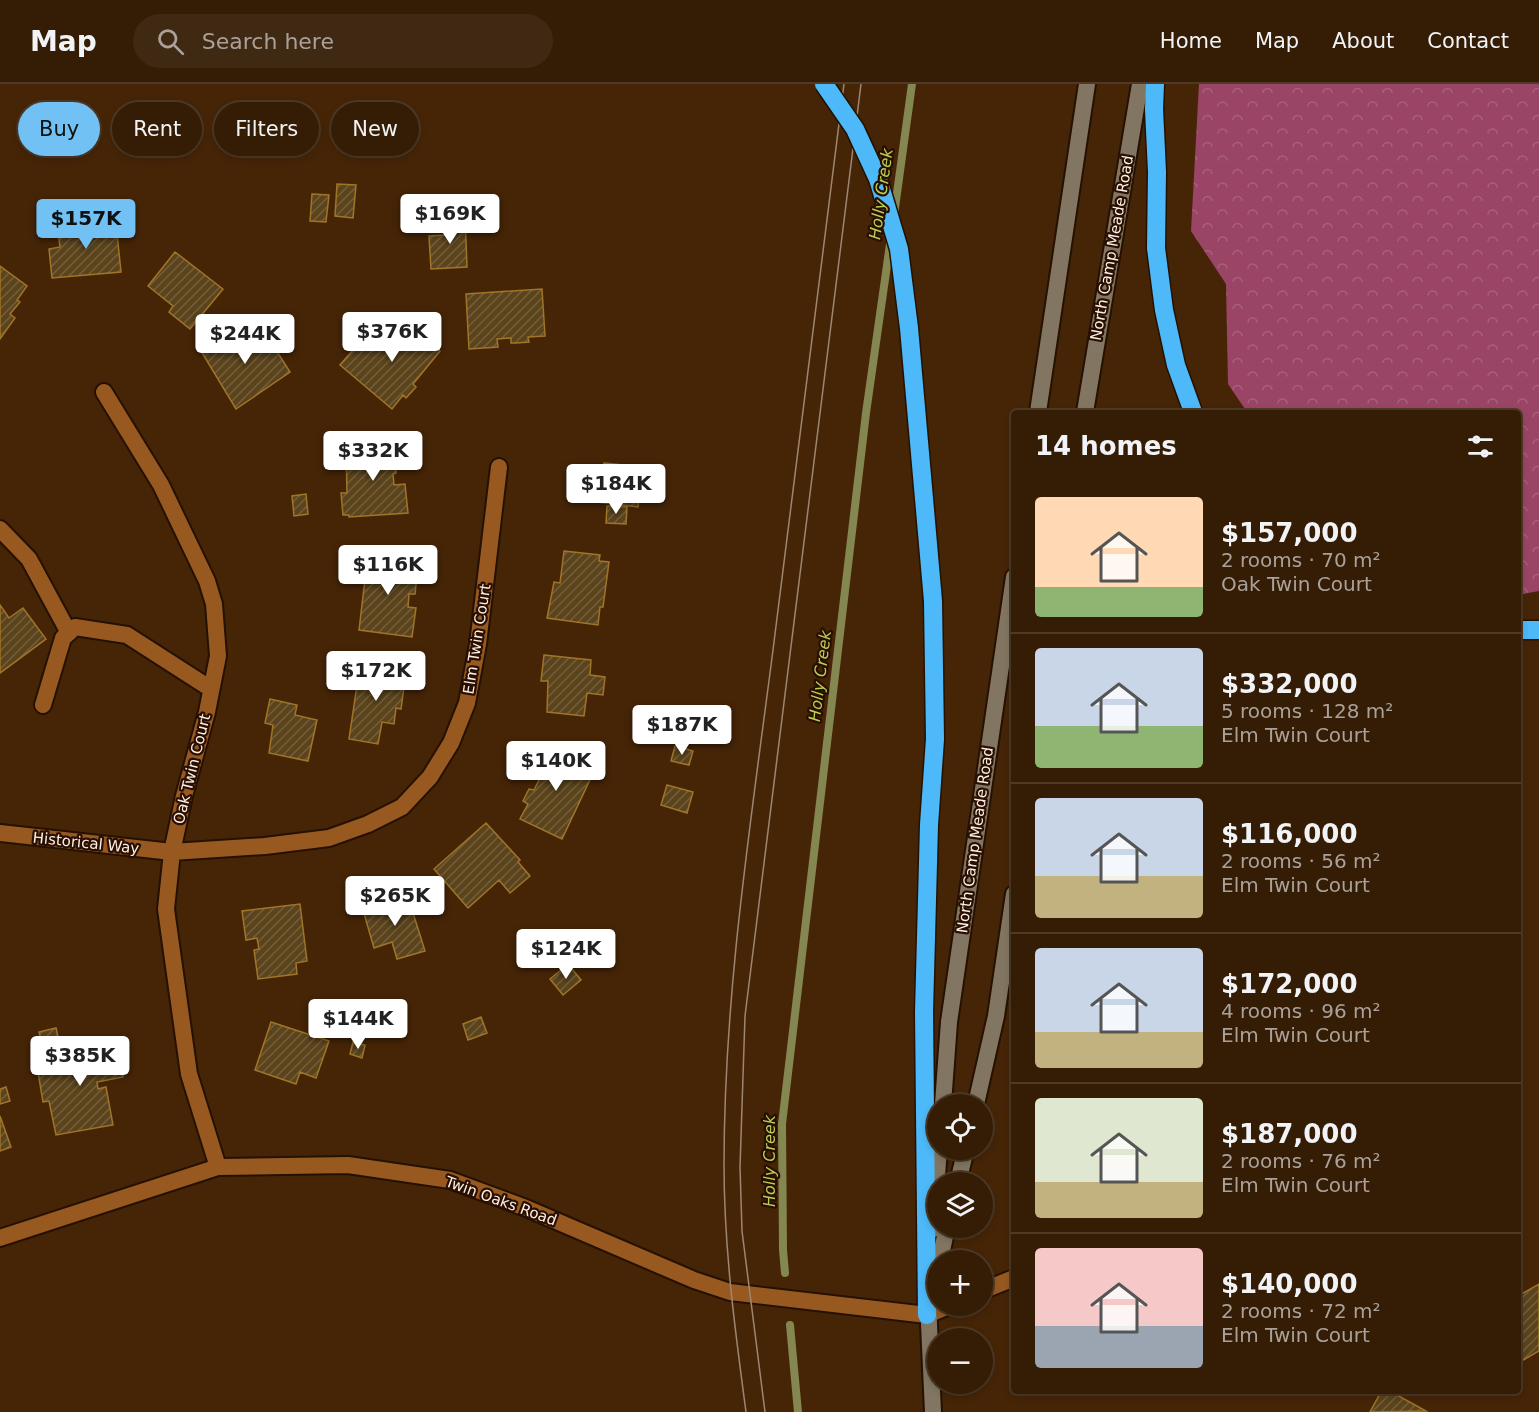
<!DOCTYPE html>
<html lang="en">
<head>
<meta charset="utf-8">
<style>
  :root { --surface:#341c05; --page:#3f2913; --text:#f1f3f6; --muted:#a9a19a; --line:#4e3a27; --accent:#71c1f4 }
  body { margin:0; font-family:"DejaVu Sans",sans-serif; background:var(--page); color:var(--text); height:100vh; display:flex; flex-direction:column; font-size:22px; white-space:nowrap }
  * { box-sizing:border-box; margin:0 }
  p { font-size:20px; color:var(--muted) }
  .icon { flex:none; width:33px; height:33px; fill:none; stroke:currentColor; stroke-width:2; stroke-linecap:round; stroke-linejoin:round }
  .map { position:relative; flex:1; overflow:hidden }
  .details { position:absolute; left:1011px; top:326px; width:510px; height:984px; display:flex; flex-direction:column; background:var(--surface); border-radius:6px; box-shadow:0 3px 9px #0003,0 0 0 2px var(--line) }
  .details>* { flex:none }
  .banner { position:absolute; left:18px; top:18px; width:570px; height:54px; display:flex; gap:12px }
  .buttons { position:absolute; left:927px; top:1010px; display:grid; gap:12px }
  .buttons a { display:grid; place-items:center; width:66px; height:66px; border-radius:50%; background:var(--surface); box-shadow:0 3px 9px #0003,0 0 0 2px var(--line); font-size:30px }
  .price { position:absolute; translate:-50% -51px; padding:0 14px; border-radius:6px; background:#fff; color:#222; font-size:20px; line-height:39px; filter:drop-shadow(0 2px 3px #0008) }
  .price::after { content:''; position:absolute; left:50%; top:36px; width:18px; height:14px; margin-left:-9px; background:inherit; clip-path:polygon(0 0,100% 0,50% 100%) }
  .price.selected { background:var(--accent); color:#111 }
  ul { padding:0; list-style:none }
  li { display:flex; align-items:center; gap:18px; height:150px; padding:0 24px }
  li+li { border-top:2px solid var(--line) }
  li span { display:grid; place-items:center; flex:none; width:168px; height:120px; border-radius:6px; color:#555 }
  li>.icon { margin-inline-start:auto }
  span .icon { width:72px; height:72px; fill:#fffc; stroke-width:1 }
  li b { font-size:26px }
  h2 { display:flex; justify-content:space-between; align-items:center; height:72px; padding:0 24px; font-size:26px }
  .chip { padding:0 21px; border-radius:27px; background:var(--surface); box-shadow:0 3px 9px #0003,0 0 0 2px var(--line); font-size:21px; line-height:54px }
  .chip.selected { background:var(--accent); color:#111 }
  header { display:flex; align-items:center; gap:36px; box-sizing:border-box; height:84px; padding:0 30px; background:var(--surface); border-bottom:2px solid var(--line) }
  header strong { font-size:28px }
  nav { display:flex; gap:33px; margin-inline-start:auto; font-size:21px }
  .search { width:420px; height:54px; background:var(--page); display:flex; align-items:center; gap:15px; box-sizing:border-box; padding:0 21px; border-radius:33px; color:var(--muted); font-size:22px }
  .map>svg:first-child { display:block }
  .forest { fill:url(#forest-crowns) }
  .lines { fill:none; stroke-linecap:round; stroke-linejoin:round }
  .stream { stroke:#84874f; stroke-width:8 }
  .building { fill:url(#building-hatch); stroke:#a17527; stroke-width:1.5 }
  .service-casing { stroke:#251102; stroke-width:20 }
  .minor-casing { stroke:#251102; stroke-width:20 }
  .tertiary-casing { stroke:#251102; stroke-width:20 }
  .secondary-casing { stroke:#251102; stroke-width:20 }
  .motorway-casing { stroke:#251102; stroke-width:21 }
  .service { stroke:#985921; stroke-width:16 }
  .minor { stroke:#985921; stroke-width:16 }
  .tertiary { stroke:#985921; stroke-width:16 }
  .secondary { stroke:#827662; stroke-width:16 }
  .motorway { stroke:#4db9f8; stroke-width:18 }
  .tram { stroke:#9e8671; stroke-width:1.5 }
  .motorway-bridge-casing { stroke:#251102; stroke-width:21; stroke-linecap:butt }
  .motorway-bridge { stroke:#4db9f8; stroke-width:18 }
  .labels { text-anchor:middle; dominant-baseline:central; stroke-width:4.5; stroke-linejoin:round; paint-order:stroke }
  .street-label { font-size:15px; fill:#feefe4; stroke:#280f00 }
  .water-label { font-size:16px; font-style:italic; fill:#bacf55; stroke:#280f00 }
</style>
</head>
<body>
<header>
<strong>Map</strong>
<div class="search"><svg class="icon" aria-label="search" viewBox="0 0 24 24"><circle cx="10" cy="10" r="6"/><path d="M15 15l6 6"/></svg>Search here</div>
<nav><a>Home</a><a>Map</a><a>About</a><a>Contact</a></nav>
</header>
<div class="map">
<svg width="1539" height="1328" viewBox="0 0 1539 1328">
  <defs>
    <pattern id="forest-crowns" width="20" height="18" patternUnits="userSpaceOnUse" patternTransform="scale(1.5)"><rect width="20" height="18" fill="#9a4566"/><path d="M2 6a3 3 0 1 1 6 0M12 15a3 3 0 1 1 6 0" fill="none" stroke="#a9607c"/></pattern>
    <pattern id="building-hatch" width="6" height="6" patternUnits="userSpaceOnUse" patternTransform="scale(1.5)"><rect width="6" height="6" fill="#5b441c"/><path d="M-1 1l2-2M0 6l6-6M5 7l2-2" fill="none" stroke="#745f3d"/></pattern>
  </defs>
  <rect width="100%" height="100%" fill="#462507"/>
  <path class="forest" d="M1199,0H1539V507L1518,511V328H1247L1228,300L1226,200L1191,147Z"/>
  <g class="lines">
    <path class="stream" d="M894,131L912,0
      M785,1189L783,1166L782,1040L866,329L891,153
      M790,1241L798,1328"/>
  </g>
  <path class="building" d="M337,100L356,101L353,134L335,132Z
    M312,110L329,111L326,138L310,137Z
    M465,131L467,183L431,185L429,152L447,151L446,132Z
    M105,135L106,141L116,140L121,188L52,194L49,165L60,163L57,140Z
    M175,168L223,205L190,245L169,228L173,222L148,202Z
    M0,182L27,202L17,216L20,218L10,230L15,234L0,255Z
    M542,205L545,252L528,253L529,258L516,259H511V254L497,255L498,263L469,265L466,210Z
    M400,233L440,267L413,300L416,303L406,314L403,311L392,325L340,281L360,258L372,267Z
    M242,239L249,249L252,247L263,264L271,258L290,288L236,325L201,267L225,252L231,261L235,258L228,248Z
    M394,359L396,389L393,390L394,401L405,400L408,429L349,433V431H343L341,409H347L346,364L355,363V362Z
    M604,379L642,383L638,423L597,418L599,400L602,401Z
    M306,410L308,430L294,432L292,412Z
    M607,422L627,423L626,440L606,439Z
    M564,467L600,471L599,477L609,478L603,523H600L598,541L547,534L554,498L560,499Z
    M368,470L413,476L411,493L417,494L416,501L415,510H409L408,523L416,524L412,553L359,546Z
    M0,521L9,534L23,524L46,555L0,589Z
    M544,571L591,576L590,591L605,593L603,611L587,609L584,632L547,628L548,597H541Z
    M360,581L406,588L401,625L396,624L394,640L382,638L378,660L349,655Z
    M270,615L297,621L295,631L317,636L308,677L269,669L273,641L265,639Z
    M545,662L595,685L562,755L520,735L528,720L523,717L529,705L534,706L540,694L532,691Z
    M675,662L693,667L689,681L671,677Z
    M667,701L693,708L687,729L661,721Z
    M486,739L520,776L518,778L530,792L510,809L499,796L468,824L434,785Z
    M408,813L425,867L397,875L392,858L374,864L363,826L394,814L395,816Z
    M300,820L307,877L296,879L297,890L258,895L254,866L259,865L257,854L246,856L242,827Z
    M568,880L581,896L563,911L550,895Z
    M481,933L487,949L468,956L463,940Z
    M271,938L329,957L316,994L300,988L296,1000L255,986Z
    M56,944L59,957L42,960L39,948Z
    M116,958L123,993L97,998L98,1005L106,1003L113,1041L56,1051L49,1017L43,1018L38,988L44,986L42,971Z
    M353,958L365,961L362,974L350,970Z
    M6,1003L10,1017L0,1020V1005Z
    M0,1032L11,1063L0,1067Z
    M1539,1200V1267L1518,1279V1212Z
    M1382,1306H1388L1426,1327L1370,1328Z"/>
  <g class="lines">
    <g class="service-casing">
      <path id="service" d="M0,445L29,475L69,549
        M43,621L63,554L75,543L127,551L211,605"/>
    </g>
    <g class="minor-casing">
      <path id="minor" d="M104,308L161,401L207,497L214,520L218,572L207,628L184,712L172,768L166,825L189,990L218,1083
        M0,749L172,768L265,762L329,754L368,740L402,723L430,693L451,659L467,619L478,560L499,383
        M982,1207L1014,1194
        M927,1231L951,1221"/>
    </g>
    <g class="tertiary-casing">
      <path id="tertiary" d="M0,1154L218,1083L348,1081L450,1096L526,1124L694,1196L730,1208L927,1231"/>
    </g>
    <g class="secondary-casing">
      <path id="secondary" d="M1038,328L1087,0
        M1085,328L1140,0
        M943,1020L949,938L1014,493
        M976,1020L996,932L1014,810
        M958,1098L966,1065
        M933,1145L939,1065
        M940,1176L947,1143
        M931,1216L938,1186
        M928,1218L933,1328"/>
    </g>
    <g class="motorway-casing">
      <path id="motorway" d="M1155,0L1154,25L1157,88L1156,164L1164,226L1176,281L1193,328
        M1518,546H1539
        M927,1231L924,928L929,741L935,655L933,517"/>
    </g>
    <use href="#service" class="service"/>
    <use href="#minor" class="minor"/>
    <use href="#tertiary" class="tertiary"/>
    <use href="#secondary" class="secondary"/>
    <use href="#motorway" class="motorway"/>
    <path class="tram" d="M746,1328C735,1246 724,1164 724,1081C724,908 751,737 773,566C796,378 820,189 844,0
      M765,1328L742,1147L740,1083L745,932L861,0"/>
    <g class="motorway-bridge-casing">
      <path id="motorway-bridge" d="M824,0L855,45L878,95L899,165L909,244L933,517"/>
    </g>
    <use href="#motorway-bridge" class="motorway-bridge"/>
  </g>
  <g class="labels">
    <g class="street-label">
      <text transform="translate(1112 164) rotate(-80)">North Camp Meade Road</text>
      <text transform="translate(477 555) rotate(-81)">Elm Twin Court</text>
      <text transform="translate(192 685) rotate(-76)">Oak Twin Court</text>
      <text transform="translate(975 756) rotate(-82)">North Camp Meade Road</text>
      <text transform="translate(86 759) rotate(6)">Historical Way</text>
      <text transform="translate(501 1117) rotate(20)">Twin Oaks Road</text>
    </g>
    <g class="water-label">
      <text transform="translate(881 110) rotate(-82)">Holly Creek</text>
      <text transform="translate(820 592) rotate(-83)">Holly Creek</text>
      <text transform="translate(769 1077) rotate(-90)">Holly Creek</text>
    </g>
  </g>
</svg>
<div class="buttons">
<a><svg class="icon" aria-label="locate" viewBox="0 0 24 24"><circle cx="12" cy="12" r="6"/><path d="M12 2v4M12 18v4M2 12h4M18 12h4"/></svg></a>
<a><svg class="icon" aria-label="layers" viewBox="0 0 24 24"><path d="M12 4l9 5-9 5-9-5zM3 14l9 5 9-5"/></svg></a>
<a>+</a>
<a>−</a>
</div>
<b class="price" style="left:450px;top:161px">$169K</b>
<b class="price selected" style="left:86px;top:166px">$157K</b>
<b class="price" style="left:392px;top:279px">$376K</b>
<b class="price" style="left:245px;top:281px">$244K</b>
<b class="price" style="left:373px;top:398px">$332K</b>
<b class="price" style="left:616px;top:431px">$184K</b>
<b class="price" style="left:388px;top:512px">$116K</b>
<b class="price" style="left:376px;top:618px">$172K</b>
<b class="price" style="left:682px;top:672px">$187K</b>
<b class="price" style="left:556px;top:708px">$140K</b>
<b class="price" style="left:395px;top:843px">$265K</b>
<b class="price" style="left:566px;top:896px">$124K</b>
<b class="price" style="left:358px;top:966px">$144K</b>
<b class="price" style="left:80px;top:1003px">$385K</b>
<div class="banner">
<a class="chip selected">Buy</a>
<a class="chip">Rent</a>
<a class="chip">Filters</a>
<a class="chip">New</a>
</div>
<section class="details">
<h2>14 homes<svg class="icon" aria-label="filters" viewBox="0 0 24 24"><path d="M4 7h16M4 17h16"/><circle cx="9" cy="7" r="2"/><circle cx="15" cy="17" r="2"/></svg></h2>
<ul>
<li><span style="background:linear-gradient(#ffd9b3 75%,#8fb573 0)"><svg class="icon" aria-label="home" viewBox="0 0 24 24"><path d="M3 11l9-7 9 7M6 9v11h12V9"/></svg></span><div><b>$157,000</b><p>2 rooms · 70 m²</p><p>Oak Twin Court</p></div></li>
<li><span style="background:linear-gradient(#c9d6e8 65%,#8fb573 0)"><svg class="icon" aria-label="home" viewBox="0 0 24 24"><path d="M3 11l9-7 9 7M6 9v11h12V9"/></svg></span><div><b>$332,000</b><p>5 rooms · 128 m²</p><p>Elm Twin Court</p></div></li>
<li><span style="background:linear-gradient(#c9d6e8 65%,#c2b280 0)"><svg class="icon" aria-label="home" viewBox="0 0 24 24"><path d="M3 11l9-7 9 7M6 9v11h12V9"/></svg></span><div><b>$116,000</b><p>2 rooms · 56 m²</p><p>Elm Twin Court</p></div></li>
<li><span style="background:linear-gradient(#c9d6e8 70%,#c2b280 0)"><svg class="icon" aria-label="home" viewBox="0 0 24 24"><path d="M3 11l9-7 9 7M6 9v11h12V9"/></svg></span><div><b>$172,000</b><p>4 rooms · 96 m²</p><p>Elm Twin Court</p></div></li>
<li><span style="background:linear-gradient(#dfe7d0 70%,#c2b280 0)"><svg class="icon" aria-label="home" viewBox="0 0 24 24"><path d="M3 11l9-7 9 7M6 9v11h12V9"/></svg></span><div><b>$187,000</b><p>2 rooms · 76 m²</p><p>Elm Twin Court</p></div></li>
<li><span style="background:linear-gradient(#f6c9c9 65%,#9aa5b1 0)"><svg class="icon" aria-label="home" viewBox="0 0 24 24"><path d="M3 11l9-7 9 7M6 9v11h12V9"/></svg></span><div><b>$140,000</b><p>2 rooms · 72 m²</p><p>Elm Twin Court</p></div></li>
</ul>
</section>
</div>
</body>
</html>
